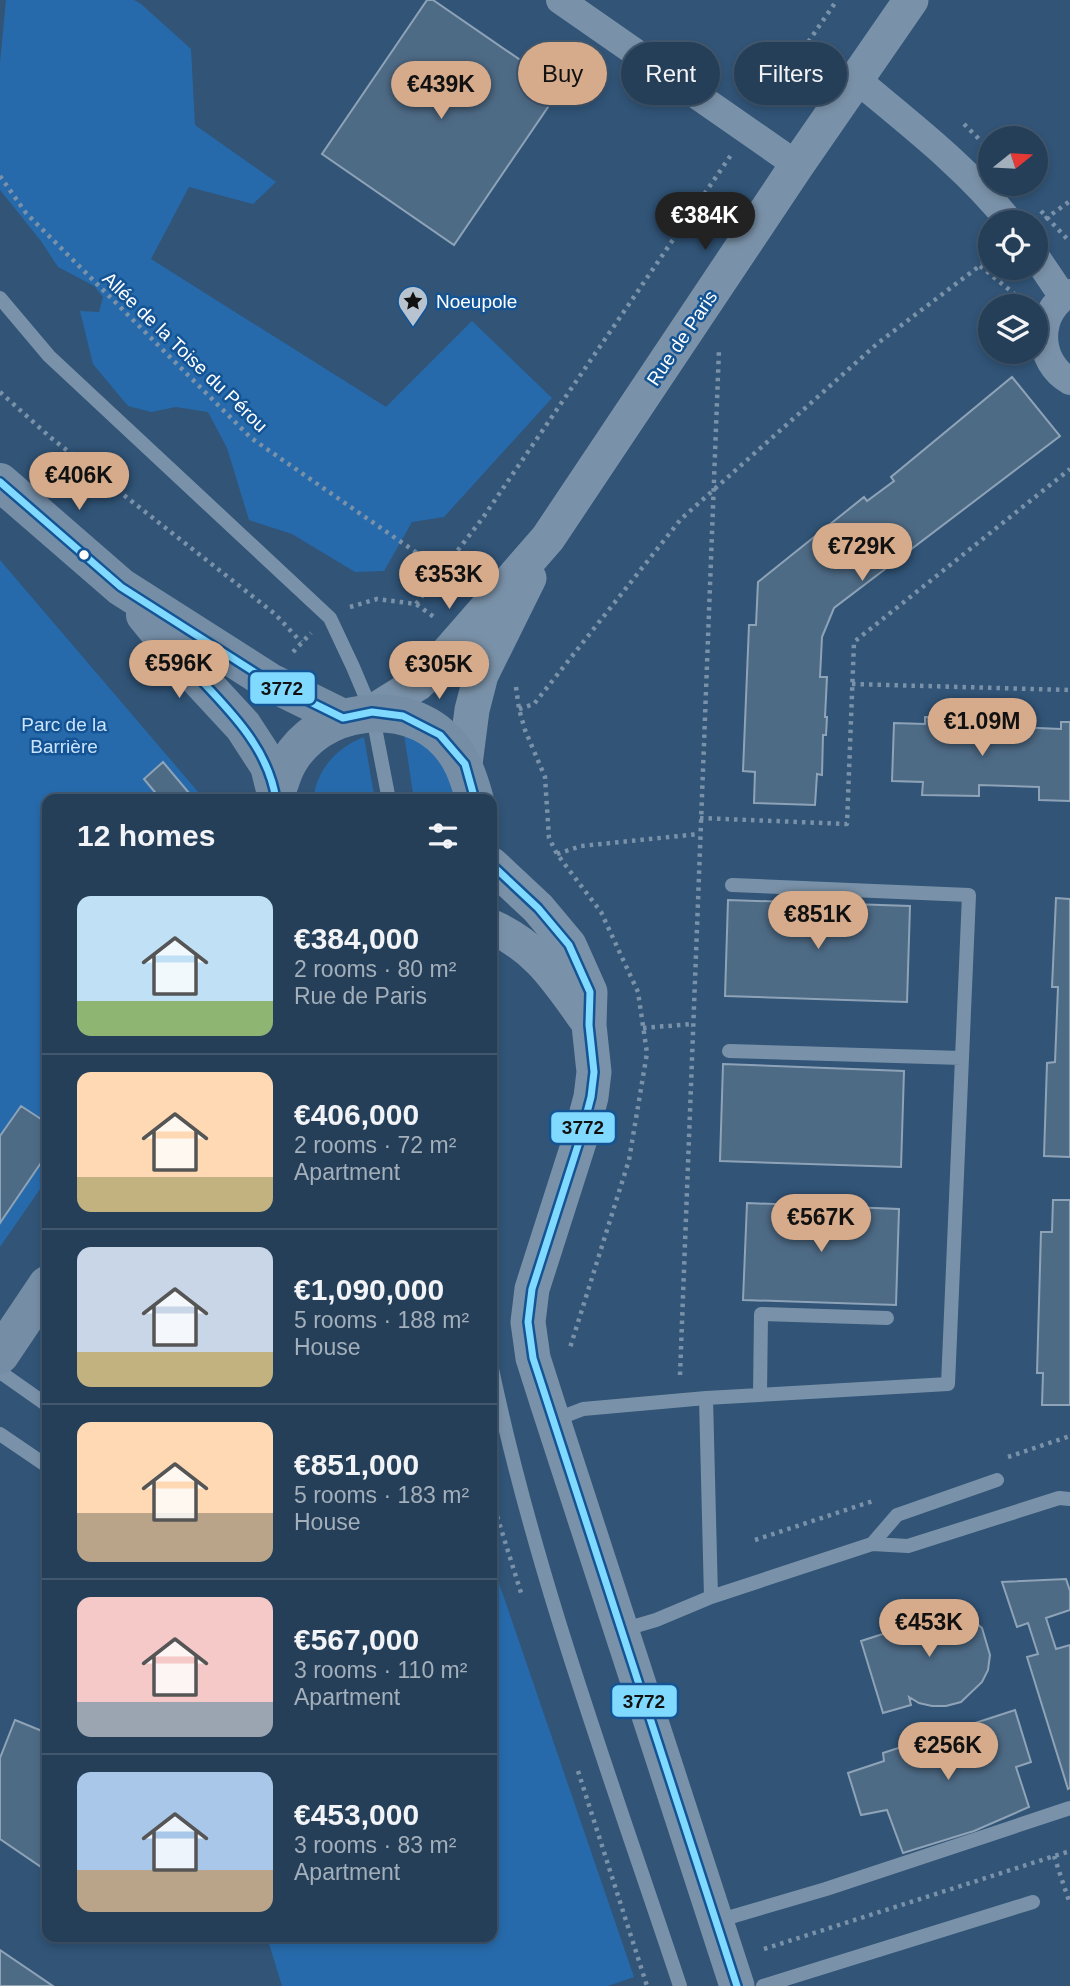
<!DOCTYPE html>
<html lang="en">
<head>
<meta charset="utf-8">
<style>
  :root { --surface:#253f59; --page:#314a62; --text:#f1f3f6; --muted:#a3afba; --line:#42586f; --accent:#d6ab8b }
  body { margin:0; font-family:Arial,sans-serif; background:var(--page); color:var(--text); height:100vh; display:flex; flex-direction:column; font-size:26px; white-space:nowrap }
  * { box-sizing:border-box; margin:0 }
  p { font-size:23px; color:var(--muted) }
  .icon { flex:none; width:38px; height:38px; fill:none; stroke:currentColor; stroke-width:2; stroke-linecap:round; stroke-linejoin:round }
  .map { position:relative; flex:1; overflow:hidden }
  .details { position:absolute; left:42px; top:794px; width:455px; height:1148px; display:flex; flex-direction:column; background:var(--surface); border-radius:14px; box-shadow:0 4px 10px #0003,0 0 0 2px var(--line) }
  .details>* { flex:none }
  .banner { position:absolute; left:518px; top:42px; width:446px; height:63px; display:flex; gap:14px }
  .needle { width:46px; rotate:72deg }
  .buttons { position:absolute; left:978px; top:126px; display:grid; gap:14px }
  .buttons a { display:grid; place-items:center; width:70px; height:70px; border-radius:50%; background:var(--surface); box-shadow:0 4px 10px #0003,0 0 0 2px var(--line); font-size:35px }
  .price { position:absolute; translate:-50% -60px; padding:0 16px; border-radius:24px; background:var(--accent); color:#111; font-size:23px; line-height:46px; filter:drop-shadow(0 2px 4px #0008) }
  .price::after { content:''; position:absolute; left:50%; top:42px; width:21px; height:16px; margin-left:-10px; background:inherit; clip-path:polygon(0 0,100% 0,50% 100%) }
  .price.on { background:#222; color:#fff }
  ul { padding:0; list-style:none }
  li { display:flex; align-items:center; gap:21px; height:175px; padding:0 35px }
  li+li { border-top:2px solid var(--line) }
  li span { display:grid; place-items:center; flex:none; width:196px; height:140px; border-radius:14px; color:#555 }
  li>.icon { margin-inline-start:auto }
  span .icon { width:84px; height:84px; fill:#fffc; stroke-width:1 }
  li b { font-size:30px }
  h2 { display:flex; justify-content:space-between; align-items:center; height:84px; padding:0 35px; font-size:30px }
  .pill { padding:0 24px; border-radius:32px; background:var(--surface); box-shadow:0 4px 10px #0003,0 0 0 2px var(--line); font-size:24px; line-height:63px }
  .pill.on { background:var(--accent); color:#111 }
  .map>svg:first-child { display:block }
  .green { fill:#276aab }
  .building { fill:#4e6b86; stroke:#8ea3b7; stroke-width:2 }
  .lines { fill:none; stroke-linecap:round; stroke-linejoin:round }
  .path { stroke:#7a92a9; stroke-width:4.5; stroke-dasharray:3.5 5; stroke-linecap:butt }
  .service { stroke:#7a92a9; stroke-width:14 }
  .minor { stroke:#7a92a9; stroke-width:28 }
  .tertiary { stroke:#7a92a9; stroke-width:35 }
  .secondary { stroke:#758ea6; stroke-width:38 }
  .bus-1-casing { stroke:#145494; stroke-width:12 }
  .bus-1 { stroke:#80d9ff; stroke-width:7 }
  .bus-dot { fill:#fff; stroke:#145494; stroke-width:2.5 }
  .labels { text-anchor:middle; dominant-baseline:central; stroke-width:5; stroke-linejoin:round; paint-order:stroke }
  .poi-label { font-size:19px; fill:#fff; stroke:#145494; text-anchor:start }
  .street-label { font-size:19px; fill:#fff; stroke:#145494 }
  .park-label { font-size:19px; fill:#cae4fd; stroke:#145494 }
  .line-badge { stroke:#145494; stroke-width:2.5 }
  .pale-badge-label { font-size:19px; text-anchor:middle; font-weight:bold; fill:#111 }
</style>
</head>
<body>
<div class="map">
<svg width="1070" height="1986" viewBox="0 0 1070 1986">
  <rect width="100%" height="100%" fill="#315477"/>
  <path class="green" d="M6,0H134L141,4L191,49L195,125L276,182L253,204L189,187L151,259L386,407L472,321L552,398L444,517L412,522L384,571L355,572L292,534L249,520L227,448L208,412L176,407L151,412L128,406L93,364L80,311L99,312L103,297L94,286L58,267L41,241L0,190V63Z
    M0,560L205,800H47V1179L0,1247Z
    M404,734L440,754L462,800H414Z
    M364,737L375,800H313C317,769 336,748 364,737Z
    M499,1583L634,1977L608,1986H282L267,1937H492V1585Z"/>
  <path class="building" d="M427,0H433L561,88L454,245L322,154Z
    M1012,377L1060,436L834,608L822,637L820,677H827L825,717H827L826,735H823L822,775L817,774L815,805L754,803L755,772L743,771L749,625H756L758,582L864,497L867,501L894,481L891,477Z
    M925,717L966,719L965,725L1061,729V722H1070V801L1039,800V787L979,785V796L922,795L923,782L892,781L894,723L925,724Z
    M163,762L189,793L181,800H157L159,797L144,779Z
    M1056,898L1070,899V1157L1044,1156L1047,1063L1055,1062L1058,987H1052Z
    M728,900L910,906L907,1002L725,996Z
    M723,1064L904,1071L901,1167L720,1161Z
    M21,1106L47,1123V1154L0,1223V1136Z
    M1053,1200H1070V1405H1042L1043,1373H1037L1041,1232H1052Z
    M747,1203L899,1209L896,1305L743,1300Z
    M1066,1579L1070,1591V1610L1046,1618L1056,1649L1070,1645V1788L1068,1789L1027,1657L1038,1654L1028,1623L1017,1627L1002,1582Z
    M939,1605L962,1610L982,1628L990,1655L988,1670L982,1682L961,1702L946,1706H932L919,1703L909,1697L911,1705L883,1713L861,1641L889,1632L891,1640L904,1620L925,1607Z
    M1015,1710L1031,1762L1016,1767L1029,1807L974,1831L903,1853L887,1810L861,1815L848,1773L884,1761L883,1753Z
    M15,1720L47,1733V1871L0,1839V1758Z
    M0,1950L53,1986H0Z"/>
  <g class="lines">
    <path class="path" d="M765,105L837,0
      M964,124L990,150
      M0,176L26,213L251,438L443,571
      M1041,211L1070,242
      M1045,219L1070,201
      M980,266L1022,300
      M0,392L50,437L275,614L301,642
      M416,604L482,519L731,155
      M350,607L377,599L416,604L434,617
      M293,652L311,633
      M852,684L1070,690
      M516,687L519,709L525,730L545,777L549,838L557,854L601,912L638,992L647,1053L629,1160L569,1351
      M519,709L534,704L681,519L878,343L990,258
      M700,818L847,824L854,642L1070,469
      M557,854L581,846L699,834
      M643,1028L692,1024
      M680,1375L719,349
      M1008,1457L1070,1436
      M492,1500L522,1596
      M755,1540L876,1500
      M578,1771L647,1986
      M1054,1856L1070,1904
      M764,1949L1070,1851"/>
    <path class="service" d="M0,298L49,356L330,618L353,667L372,712L389,800
      M729,1051L962,1058
      M492,1369C536,1578 613,1784 680,1986
      M0,1372L47,1405
      M760,1395L761,1314L887,1318
      M706,1398L948,1384L969,895L732,885
      M554,1420L583,1409L706,1398L711,1597L656,1620L622,1630
      M0,1434L47,1466
      M872,1544L897,1515L997,1480
      M711,1597L872,1544L908,1546L1059,1498L1070,1499
      M717,1921L826,1889L1070,1808
      M763,1986L1033,1902"/>
    <path class="minor" d="M560,0L797,165
      M856,79C910,124 966,167 1010,222
      M1036,257L1063,297
      M1070,293C1035,312 1036,362 1070,381"/>
    <path class="tertiary" d="M372,712L417,684L439,663L548,538L797,165L911,0
      M465,764L472,710L481,675L529,578
      M492,865L538,908L569,945L590,992L589,1025L594,1072L591,1097L580,1139L532,1289L528,1322L533,1358L548,1405L737,1986
      M492,927C537,947 557,979 585,1018"/>
    <path class="secondary" d="M0,482L121,587L270,682L343,718
      M145,615L181,659L243,726L269,766L276,794
      M276,800C276,791 280,783 283,774C306,713 391,694 440,735C461,753 468,775 475,800
      M0,1355L47,1285"/>
    <g class="bus-1-casing">
      <path id="bus-1" d="M0,482L121,587L270,682L343,718L372,712L403,716L440,735L465,764L475,800
        M175,652C214,697 267,738 276,800
        M492,865L538,908L569,945L590,992L589,1025L594,1072L591,1097L580,1139L532,1289L528,1322L533,1358L737,1986"/>
    </g>
    <use href="#bus-1" class="bus-1"/>
  </g>
  <defs>
    <g id="sight-pin" transform="scale(1.575)"><path d="M0 17L-7.5 6A9.5 9.5 0 1 1 7.5 6Z" fill="#b7c3cf" stroke="#145494"/><path d="M0-6L1.8-2.2L6-1.7L2.9 1.2L3.7 5.4L0 3.3L-3.7 5.4L-2.9 1.2L-6-1.7L-1.8-2.2Z" fill="#111"/></g>
  </defs>
  <g fill-rule="evenodd">
    <use href="#sight-pin" x="413" y="301"/>
  </g>
  <circle class="bus-dot" cx="84" cy="555" r="6"/>
  <g class="labels">
    <g class="poi-label">
      <text x="436" y="301">Noeupole</text>
    </g>
    <g class="street-label">
      <text transform="translate(682 338) rotate(-56)">Rue de Paris</text>
      <text transform="translate(185 352) rotate(44)">Allée de la Toise du Pérou</text>
    </g>
    <g class="park-label">
      <text x="64" y="724">Parc de la<tspan x="64" dy="22">Barrière</tspan></text>
    </g>
  </g>
  <g class="line-badge">
    <rect x="249" y="671" width="67" height="34" rx="7" fill="#80d9ff"/>
    <rect x="550" y="1111" width="66" height="33" rx="7" fill="#80d9ff"/>
    <rect x="611" y="1684" width="67" height="34" rx="7" fill="#80d9ff"/>
  </g>
  <g class="pale-badge-label">
    <text x="282" y="695">3772</text>
    <text x="583" y="1134">3772</text>
    <text x="644" y="1708">3772</text>
  </g>
</svg>
<div class="buttons">
<a><svg class="needle" viewBox="-14 -14 28 28"><path d="M0-13l5 13h-10z" fill="#e53935"/><path d="M0 13l5-13h-10z" fill="#a3afba"/></svg></a>
<a><svg class="icon" aria-label="locate" viewBox="0 0 24 24"><circle cx="12" cy="12" r="6"/><path d="M12 2v4M12 18v4M2 12h4M18 12h4"/></svg></a>
<a><svg class="icon" aria-label="layers" viewBox="0 0 24 24"><path d="M12 4l9 5-9 5-9-5zM3 14l9 5 9-5"/></svg></a>
</div>
<b class="price" style="left:441px;top:121px">€439K</b>
<b class="price on" style="left:705px;top:252px">€384K</b>
<b class="price" style="left:79px;top:512px">€406K</b>
<b class="price" style="left:862px;top:583px">€729K</b>
<b class="price" style="left:449px;top:611px">€353K</b>
<b class="price" style="left:179px;top:700px">€596K</b>
<b class="price" style="left:439px;top:701px">€305K</b>
<b class="price" style="left:982px;top:758px">€1.09M</b>
<b class="price" style="left:818px;top:951px">€851K</b>
<b class="price" style="left:821px;top:1254px">€567K</b>
<b class="price" style="left:929px;top:1659px">€453K</b>
<b class="price" style="left:948px;top:1782px">€256K</b>
<div class="banner">
<a class="pill on">Buy</a>
<a class="pill">Rent</a>
<a class="pill">Filters</a>
</div>
<section class="details">
<h2>12 homes<svg class="icon" aria-label="filters" viewBox="0 0 24 24"><path d="M4 7h16M4 17h16"/><circle cx="9" cy="7" r="2"/><circle cx="15" cy="17" r="2"/></svg></h2>
<ul>
<li><span style="background:linear-gradient(#bfe0f5 75%,#8fb573 0)"><svg class="icon" aria-label="home" viewBox="0 0 24 24"><path d="M3 11l9-7 9 7M6 9v11h12V9"/></svg></span><div><b>€384,000</b><p>2 rooms · 80 m²</p><p>Rue de Paris</p></div></li>
<li><span style="background:linear-gradient(#ffd9b3 75%,#c2b280 0)"><svg class="icon" aria-label="home" viewBox="0 0 24 24"><path d="M3 11l9-7 9 7M6 9v11h12V9"/></svg></span><div><b>€406,000</b><p>2 rooms · 72 m²</p><p>Apartment</p></div></li>
<li><span style="background:linear-gradient(#c9d6e8 75%,#c2b280 0)"><svg class="icon" aria-label="home" viewBox="0 0 24 24"><path d="M3 11l9-7 9 7M6 9v11h12V9"/></svg></span><div><b>€1,090,000</b><p>5 rooms · 188 m²</p><p>House</p></div></li>
<li><span style="background:linear-gradient(#ffd9b3 65%,#b9a48a 0)"><svg class="icon" aria-label="home" viewBox="0 0 24 24"><path d="M3 11l9-7 9 7M6 9v11h12V9"/></svg></span><div><b>€851,000</b><p>5 rooms · 183 m²</p><p>House</p></div></li>
<li><span style="background:linear-gradient(#f6c9c9 75%,#9aa5b1 0)"><svg class="icon" aria-label="home" viewBox="0 0 24 24"><path d="M3 11l9-7 9 7M6 9v11h12V9"/></svg></span><div><b>€567,000</b><p>3 rooms · 110 m²</p><p>Apartment</p></div></li>
<li><span style="background:linear-gradient(#a9c7e8 70%,#b9a48a 0)"><svg class="icon" aria-label="home" viewBox="0 0 24 24"><path d="M3 11l9-7 9 7M6 9v11h12V9"/></svg></span><div><b>€453,000</b><p>3 rooms · 83 m²</p><p>Apartment</p></div></li>
</ul>
</section>
</div>
</body>
</html>
